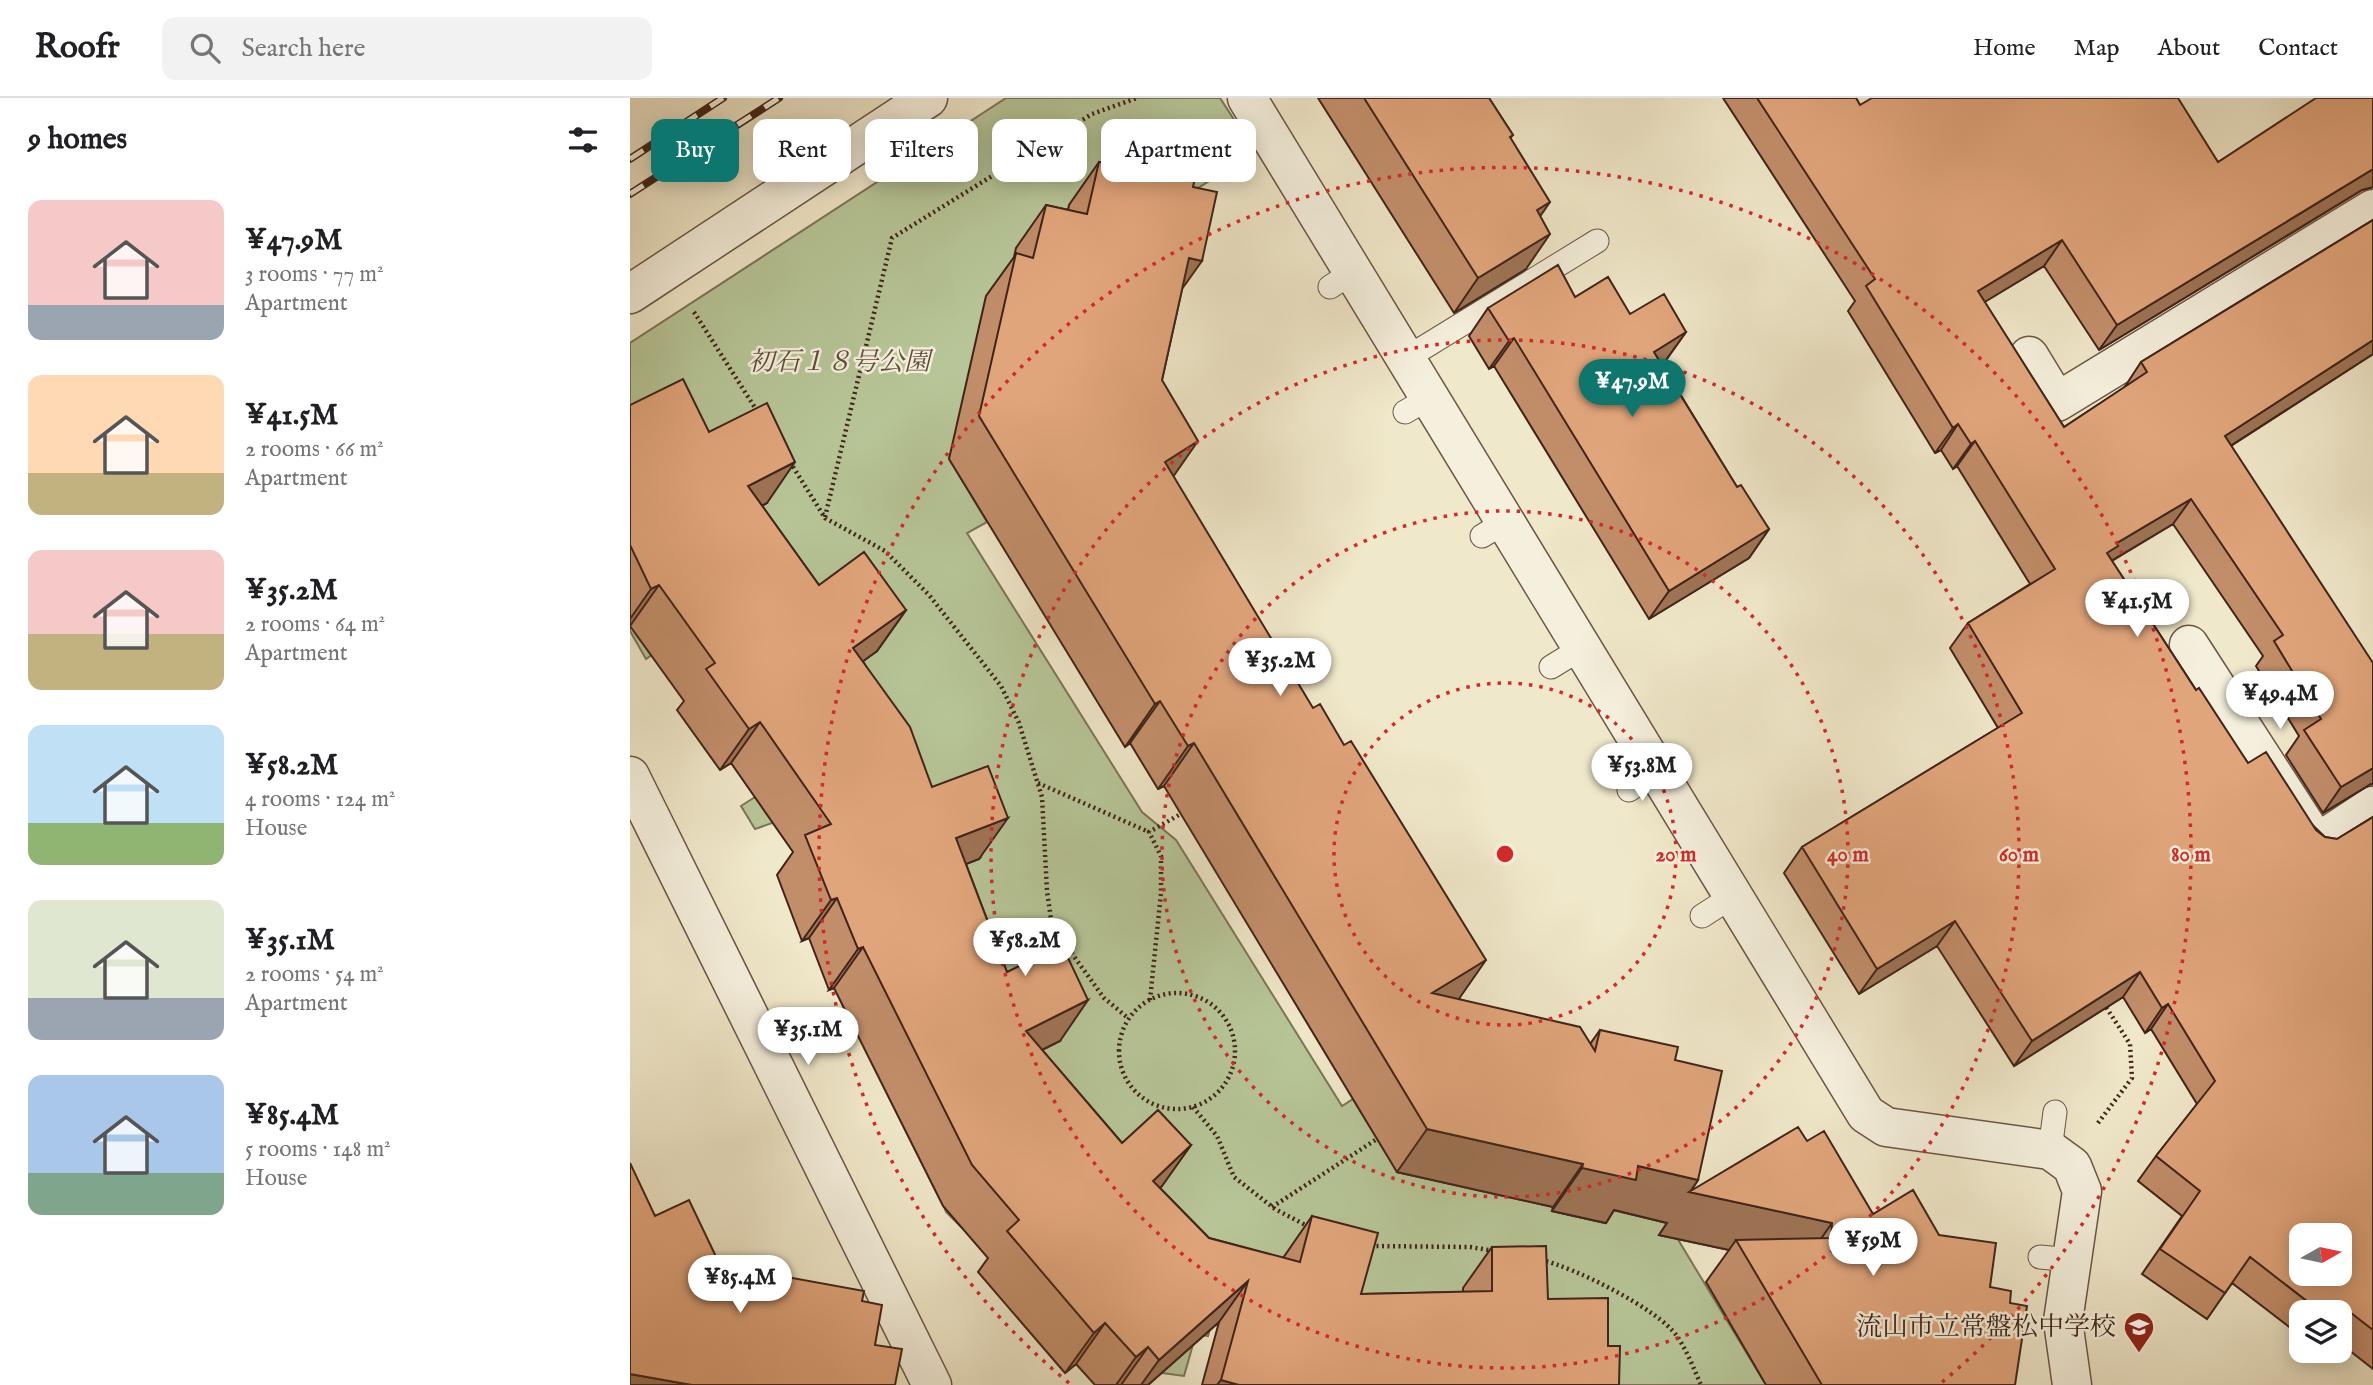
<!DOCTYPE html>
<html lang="en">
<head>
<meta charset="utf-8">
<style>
  :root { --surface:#fff; --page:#f2f2f2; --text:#202124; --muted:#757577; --line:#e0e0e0; --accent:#0f766e }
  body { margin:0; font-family:"IM FELL English","Noto Serif JP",serif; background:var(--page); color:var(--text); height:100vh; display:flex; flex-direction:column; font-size:26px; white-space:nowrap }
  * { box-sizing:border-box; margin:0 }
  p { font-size:23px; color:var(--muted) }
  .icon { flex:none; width:38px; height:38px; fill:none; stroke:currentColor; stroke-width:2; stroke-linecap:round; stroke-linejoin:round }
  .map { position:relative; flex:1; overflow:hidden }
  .drawer { display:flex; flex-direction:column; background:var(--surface); width:630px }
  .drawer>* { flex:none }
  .guide { position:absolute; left:21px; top:21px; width:665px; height:63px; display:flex; gap:14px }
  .needle { width:46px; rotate:81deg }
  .buttons { position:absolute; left:1659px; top:1125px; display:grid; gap:14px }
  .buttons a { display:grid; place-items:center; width:63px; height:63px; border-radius:14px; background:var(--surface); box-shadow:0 4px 18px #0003; font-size:35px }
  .price { position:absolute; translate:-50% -60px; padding:0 16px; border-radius:24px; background:#fff; color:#222; font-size:23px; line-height:46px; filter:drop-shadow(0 2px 4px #0008) }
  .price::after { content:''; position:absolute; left:50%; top:42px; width:21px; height:16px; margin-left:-10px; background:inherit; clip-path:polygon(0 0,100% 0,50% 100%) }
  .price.active { background:var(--accent); color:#fff }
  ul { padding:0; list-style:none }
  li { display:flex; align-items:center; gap:21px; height:175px; padding:0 28px }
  li span { display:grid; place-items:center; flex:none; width:196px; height:140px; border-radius:14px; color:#555 }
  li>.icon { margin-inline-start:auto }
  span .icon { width:84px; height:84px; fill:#fffc; stroke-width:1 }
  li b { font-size:30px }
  h2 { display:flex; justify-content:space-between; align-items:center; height:84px; padding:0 28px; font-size:30px }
  .tag { padding:0 24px; border-radius:14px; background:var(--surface); box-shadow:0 4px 18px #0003; font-size:24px; line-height:63px }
  .tag.active { background:var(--accent); color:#fff }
  header { display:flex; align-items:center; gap:42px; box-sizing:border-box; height:98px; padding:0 35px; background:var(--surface); border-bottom:2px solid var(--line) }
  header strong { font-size:33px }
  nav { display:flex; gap:38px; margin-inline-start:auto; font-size:24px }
  .search { width:490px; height:63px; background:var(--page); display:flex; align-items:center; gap:18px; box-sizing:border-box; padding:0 24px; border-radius:14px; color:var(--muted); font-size:26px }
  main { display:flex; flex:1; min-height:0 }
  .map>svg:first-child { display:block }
  .green { fill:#b7c698; stroke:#7c7559; stroke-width:2 }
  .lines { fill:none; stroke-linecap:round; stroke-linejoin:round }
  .service-casing { stroke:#6c5546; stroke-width:25 }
  .minor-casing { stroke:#6c5546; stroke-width:41 }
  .path { stroke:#40241a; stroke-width:4.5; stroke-dasharray:2 3.5; stroke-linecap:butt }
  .service { stroke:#f5f0dd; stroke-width:23 }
  .minor { stroke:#f5f0dd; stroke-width:38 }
  .rail-casing { stroke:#40241a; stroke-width:8 }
  .rail { stroke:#f5f0dd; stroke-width:5; stroke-dasharray:16; stroke-linecap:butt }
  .wall { fill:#c28e6a; stroke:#40241a; stroke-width:2 }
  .shaded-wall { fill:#9e7456; stroke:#40241a; stroke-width:2 }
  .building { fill:#e1a57b; stroke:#40241a; stroke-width:2; fill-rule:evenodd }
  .ring { fill:none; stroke:#d62828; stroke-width:3.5; stroke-dasharray:3.5 7 }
  .labels { text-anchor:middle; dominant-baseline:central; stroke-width:5; stroke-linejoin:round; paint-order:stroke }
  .park-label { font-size:26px; font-style:italic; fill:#5e4c3a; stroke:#f5f0dd }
  .poi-label { font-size:26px; fill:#40241a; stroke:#f5f0dd; text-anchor:end }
  .centre { fill:#d62828; stroke:#f5f0dd; stroke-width:3.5 }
  .ring-label { font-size:21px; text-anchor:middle; font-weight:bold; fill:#d62828; stroke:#f5f0dd; stroke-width:5; stroke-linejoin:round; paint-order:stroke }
</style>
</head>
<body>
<header>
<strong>Roofr</strong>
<div class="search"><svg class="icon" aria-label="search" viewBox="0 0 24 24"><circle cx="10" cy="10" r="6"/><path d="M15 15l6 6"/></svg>Search here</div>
<nav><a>Home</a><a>Map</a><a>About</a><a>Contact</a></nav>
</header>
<main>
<section class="drawer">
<h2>9 homes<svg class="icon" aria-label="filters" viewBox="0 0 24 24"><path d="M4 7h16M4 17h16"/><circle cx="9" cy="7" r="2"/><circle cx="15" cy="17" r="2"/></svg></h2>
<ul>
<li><span style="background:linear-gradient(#f6c9c9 75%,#9aa5b1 0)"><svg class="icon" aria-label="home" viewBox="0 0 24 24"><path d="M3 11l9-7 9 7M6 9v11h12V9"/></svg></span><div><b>¥47.9M</b><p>3 rooms · 77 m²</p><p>Apartment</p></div></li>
<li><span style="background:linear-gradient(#ffd9b3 70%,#c2b280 0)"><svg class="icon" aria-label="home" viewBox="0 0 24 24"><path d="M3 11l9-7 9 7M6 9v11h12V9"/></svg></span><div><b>¥41.5M</b><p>2 rooms · 66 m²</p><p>Apartment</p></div></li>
<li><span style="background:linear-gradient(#f6c9c9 60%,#c2b280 0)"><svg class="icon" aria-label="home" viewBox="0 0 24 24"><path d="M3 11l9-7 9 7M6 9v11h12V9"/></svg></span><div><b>¥35.2M</b><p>2 rooms · 64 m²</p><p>Apartment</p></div></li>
<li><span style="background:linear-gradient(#bfe0f5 70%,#8fb573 0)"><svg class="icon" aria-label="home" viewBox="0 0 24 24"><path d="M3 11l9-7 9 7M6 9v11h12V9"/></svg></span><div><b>¥58.2M</b><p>4 rooms · 124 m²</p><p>House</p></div></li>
<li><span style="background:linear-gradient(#dfe7d0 70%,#9aa5b1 0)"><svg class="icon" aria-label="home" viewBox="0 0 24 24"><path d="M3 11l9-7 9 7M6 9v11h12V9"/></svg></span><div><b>¥35.1M</b><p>2 rooms · 54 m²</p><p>Apartment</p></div></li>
<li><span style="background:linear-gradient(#a9c7e8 70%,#7fa58c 0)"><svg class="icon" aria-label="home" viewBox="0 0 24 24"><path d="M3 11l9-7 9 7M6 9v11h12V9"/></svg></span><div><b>¥85.4M</b><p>5 rooms · 148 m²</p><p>House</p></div></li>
</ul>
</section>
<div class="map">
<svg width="1743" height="1287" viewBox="0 0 1743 1287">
  <rect width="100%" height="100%" fill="#f0e8ca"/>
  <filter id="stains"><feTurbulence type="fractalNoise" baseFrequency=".00286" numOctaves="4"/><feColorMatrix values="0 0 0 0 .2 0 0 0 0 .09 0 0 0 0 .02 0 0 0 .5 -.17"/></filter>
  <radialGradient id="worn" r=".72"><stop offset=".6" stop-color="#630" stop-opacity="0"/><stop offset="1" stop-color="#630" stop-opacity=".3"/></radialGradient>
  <path class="green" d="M376,0H590L625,54L538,109L427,159L373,202L319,360L357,424L337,435L512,714L546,742L712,1008L723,1001L753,1050L926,1100L922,1113L975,1125L978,1111L1038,1125L1136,1287H950L834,1243L788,1235L654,1159L642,1201L589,1198L578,1238L566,1236L554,1278L532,1275L330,1128L316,1114L308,1093L396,959L430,942L327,867L219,921L205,890L316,774L350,760L145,724L125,731L111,708L125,699L127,481L16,561L0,533V528L24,516L0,334V245Z"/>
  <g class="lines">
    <g class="service-casing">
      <path id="service" d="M700,189L723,174
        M775,261L967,143
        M775,314L799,300
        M852,438L875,424
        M921,569L952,550
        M999,692L1027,673
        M1072,818L1103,798
        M1420,1052L1425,1014
        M1410,1159L1442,1162"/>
    </g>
    <g class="minor-casing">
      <path id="minor" d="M617,0L1236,1016L1256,1029L1420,1052L1442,1068L1452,1093L1433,1223L1442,1287
        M0,196L298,0
        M1399,258L1427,304L1743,111
        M1559,547L1687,745L1743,708
        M0,678L302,1287"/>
    </g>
    <path class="path" d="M64,214L129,316
      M160,364L195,420L255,453L299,497L371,588L389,625L412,699L417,793L422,828L474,900L498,920
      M195,419L262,140L462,16L507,0
      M408,685L519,734
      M489 953a58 58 0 1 1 116 0a58 58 0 1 1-116 0Z
      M520,902L531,795V758L519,734L556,713
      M563,1009L587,1038L604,1079L645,1111L681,1130
      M1468,1025L1502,980L1500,946L1474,906
      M642,1109L747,1041
      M741,1148L840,1149L865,1153
      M911,1162C944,1169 1028,1211 1047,1238C1057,1253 1064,1271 1071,1287"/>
    <use href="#service" class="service"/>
    <use href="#minor" class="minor"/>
    <g class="rail-casing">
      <path id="rail" d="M0,61L93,0
        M0,96L149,0"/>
    </g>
    <use href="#rail" class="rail"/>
  </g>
  <path class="wall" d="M688,0H859L883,37L880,40L910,118L896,171L824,215Z
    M1093,0H1226L1230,7L1588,64L1743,0V89L1732,92L1469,252L1414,168L1354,204L1434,329L1494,290L1511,264L1743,122V256L1601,348L1741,686L1693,715L1656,657L1669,638L1626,568L1633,558L1543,426L1482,463L1566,592L1618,665L1695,739L1707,741L1743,719V1271L1710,1245V1214H1671V1238L1602,1185L1577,1221L1512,1176L1552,1118L1508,1083L1526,1058L1567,1006L1521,931L1515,935L1493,899L1384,968L1307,848L1229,896L1154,775L1172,749L1368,630L1320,550L1338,525L1400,486L1327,368L1323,371L1311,352L1305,355L1218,213L1225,203Z
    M515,54L563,89L552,191L532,282L543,379L829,901L960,946L970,932L1045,962L1068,1082L1061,1093L1177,1043L1243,1116L1309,1137L1360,1189L1380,1205L1385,1287H1136L1076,1184L1099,1152L1029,1137L1037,1125L984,1112L976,1125L922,1113L923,1109L767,1074L534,688L528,691L500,645L495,649L319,361L356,198L384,159L386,150L416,107L438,112L439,107L469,64L503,71Z
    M945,199L1056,234L1036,262L1031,265L1107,389L1139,431L1119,460L1019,521L864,268L859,271L839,238L858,210Z
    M0,307L79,334L137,405L132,408L189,487L276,512L247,553L233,563L302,689L349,761L336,766L377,874L430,943L412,952L492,1045L561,1047L530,1090L579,1140L653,1160L682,1118L731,1196L833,1194V1190L862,1149L918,1201L978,1248L989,1287H572L589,1224L518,1287H465L446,1266L435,1275L348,1174L358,1160L313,1108L204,890L199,892L179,840L172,843L147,777L163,754L101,665L90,672L47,612L54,603L0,528Z"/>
  <path class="shaded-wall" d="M1743,71V89L1732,92L1469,252L1487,227Z
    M920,104L896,139L907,112Z
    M920,136L896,171L824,215L848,180Z
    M1432,142L1414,168L1330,219L1348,193Z
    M559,160L572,163L542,205Z
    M1056,234L1036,262L1004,282L1024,254Z
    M884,240L864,268L859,271L879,243Z
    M1743,242V256L1577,363L1595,338Z
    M1328,326L1311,352L1305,355L1323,330Z
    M568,343L538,386L535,364Z
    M1345,343L1327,368L1323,371L1341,346Z
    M165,364L137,405L89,429L118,388Z
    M1561,401L1543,426L1474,467L1477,455L1487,445Z
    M1139,431L1119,460L1019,521L1039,493Z
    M29,487L0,528V521L21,491Z
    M276,512L247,553L195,591L223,550Z
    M530,603L500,645L495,649L525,606Z
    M130,624L101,665L90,672L119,631Z
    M564,645L534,688L528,691L558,648Z
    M1743,670V687L1741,686L1693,715L1711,689Z
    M378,720L349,761L297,781L326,740Z
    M207,800L179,840L172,843L201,802Z
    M1325,823L1307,848L1229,896L1247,871Z
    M233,849L204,890L199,892L228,851Z
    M856,862L826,905L802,895Z
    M1510,874L1493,899L1384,968L1402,943Z
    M458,902L430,943L367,974L396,933Z
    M1538,906L1521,931L1515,935L1532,910Z
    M797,1031L953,1066L923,1109L767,1074Z
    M561,1047L532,1088L495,1123L523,1083Z
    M1008,1068L1068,1082L1060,1094L1202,1125L1172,1168L1106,1142L1099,1152L1029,1137L1037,1125L984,1112L976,1125L922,1113L952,1070Z
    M618,1183L589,1224L518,1287H511L529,1262Z
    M475,1225L446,1266L435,1275L464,1235Z
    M518,1249L491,1287H486L506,1259Z
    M0,1276L62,1287H0Z
    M591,1282L609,1287H587Z"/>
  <path class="building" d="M734,0H859L883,37L880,39L920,104L907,112L920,136L848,180Z
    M1127,0H1226L1230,7L1242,0H1548L1588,64L1686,0H1743V71L1487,227L1432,142L1348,193L1434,329L1517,274L1511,264L1743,122V242L1595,338L1743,565V670L1711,689L1674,632L1691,621L1644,543L1653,537L1561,401L1487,445L1488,448L1477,455L1566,592L1569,590L1618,665L1636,654L1686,732L1695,739L1707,741L1743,719V1232L1712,1208L1708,1214H1691L1620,1159L1595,1195L1530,1151L1570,1093L1526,1058L1585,983L1538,906L1532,910L1510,874L1402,943L1325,823L1247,871L1172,749L1392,615L1338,525L1425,471L1345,343L1341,346L1328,326L1323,330L1236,188L1245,181ZM1671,1138H1710V1176H1671Z
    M515,54L568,66L563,89L587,94L572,163L559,160L532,282L568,343L535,364L683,610L690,606L714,647L721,643L856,862L802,895L950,929L965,953L970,932L1048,949L1045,962L1092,973L1068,1082L1008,1068L1006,1082L952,1070L953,1066L797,1031L564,645L558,648L530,603L525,606L349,318L386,155L403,160L416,107L457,116L469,64L511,73Z
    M928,167L945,199L978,179L1000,216L1034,196L1056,234L1024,254L1107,389L1111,387L1139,431L1039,493L884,240L879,243L858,210Z
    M53,281L79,334L137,305L165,364L118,388L189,487L234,454L276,512L223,550L280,629L302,689L358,668L378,720L326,740L377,874L432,847L458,902L396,933L492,1045L528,1012L561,1047L523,1083L579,1140L670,1164L682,1118L748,1135L731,1196L862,1193V1149L916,1148L918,1201L978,1200V1248H990L989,1287H609L591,1282L618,1183L529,1262L518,1249L506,1259L475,1225L464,1235L377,1133L389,1122L342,1067L233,849L228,851L207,800L201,802L175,737L201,726L130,624L119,631L76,571L85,565L29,487L21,491L0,447V307Z
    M1168,1029L1177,1043L1194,1033L1243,1116L1283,1092L1309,1137L1366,1145L1360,1189L1381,1193L1380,1205L1397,1208L1385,1287H1192L1106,1142L1201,1140L1202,1125L1059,1094Z
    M0,1065L25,1118L59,1102L90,1167L234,1193L232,1203L252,1207L245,1247L272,1251L265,1287H62L0,1276Z"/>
  <g class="ring">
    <circle cx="875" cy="756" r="171"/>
    <circle cx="875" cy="756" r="343"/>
    <circle cx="875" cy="756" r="514"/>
    <path d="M439 1285A686 686 0 1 1 1311 1285"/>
  </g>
  <defs>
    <g id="school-pin" transform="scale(1.575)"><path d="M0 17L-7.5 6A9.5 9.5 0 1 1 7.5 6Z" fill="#8f2418" stroke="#f5f0dd"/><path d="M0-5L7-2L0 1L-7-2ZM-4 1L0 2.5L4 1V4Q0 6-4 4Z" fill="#fff"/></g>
  </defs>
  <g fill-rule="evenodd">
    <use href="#school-pin" x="1509" y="1229"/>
  </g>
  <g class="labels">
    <g class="park-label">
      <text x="209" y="264">初石１８号公園</text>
    </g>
    <g class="poi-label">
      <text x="1486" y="1229">流山市立常盤松中学校</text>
    </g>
  </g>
  <circle cx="875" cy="756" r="10" class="centre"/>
  <g class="ring-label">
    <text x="1046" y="763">20 m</text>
    <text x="1218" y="763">40 m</text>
    <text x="1389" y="763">60 m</text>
    <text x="1561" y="763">80 m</text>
  </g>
  <rect width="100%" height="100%" filter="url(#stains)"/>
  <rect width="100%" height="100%" fill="url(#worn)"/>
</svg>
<div class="buttons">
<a><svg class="needle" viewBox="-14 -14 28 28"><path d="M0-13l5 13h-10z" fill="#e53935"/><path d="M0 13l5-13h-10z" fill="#757577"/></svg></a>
<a><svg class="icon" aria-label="layers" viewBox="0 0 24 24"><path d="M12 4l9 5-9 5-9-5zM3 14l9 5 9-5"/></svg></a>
</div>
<b class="price active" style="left:1002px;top:321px">¥47.9M</b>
<b class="price" style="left:1507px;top:541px">¥41.5M</b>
<b class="price" style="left:650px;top:600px">¥35.2M</b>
<b class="price" style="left:1650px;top:633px">¥49.4M</b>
<b class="price" style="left:1012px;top:705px">¥53.8M</b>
<b class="price" style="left:395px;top:880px">¥58.2M</b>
<b class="price" style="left:178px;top:969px">¥35.1M</b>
<b class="price" style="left:1243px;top:1180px">¥59M</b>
<b class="price" style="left:110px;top:1217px">¥85.4M</b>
<div class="guide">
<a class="tag active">Buy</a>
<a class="tag">Rent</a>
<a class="tag">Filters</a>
<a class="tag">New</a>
<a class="tag">Apartment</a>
</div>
</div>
</main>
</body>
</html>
